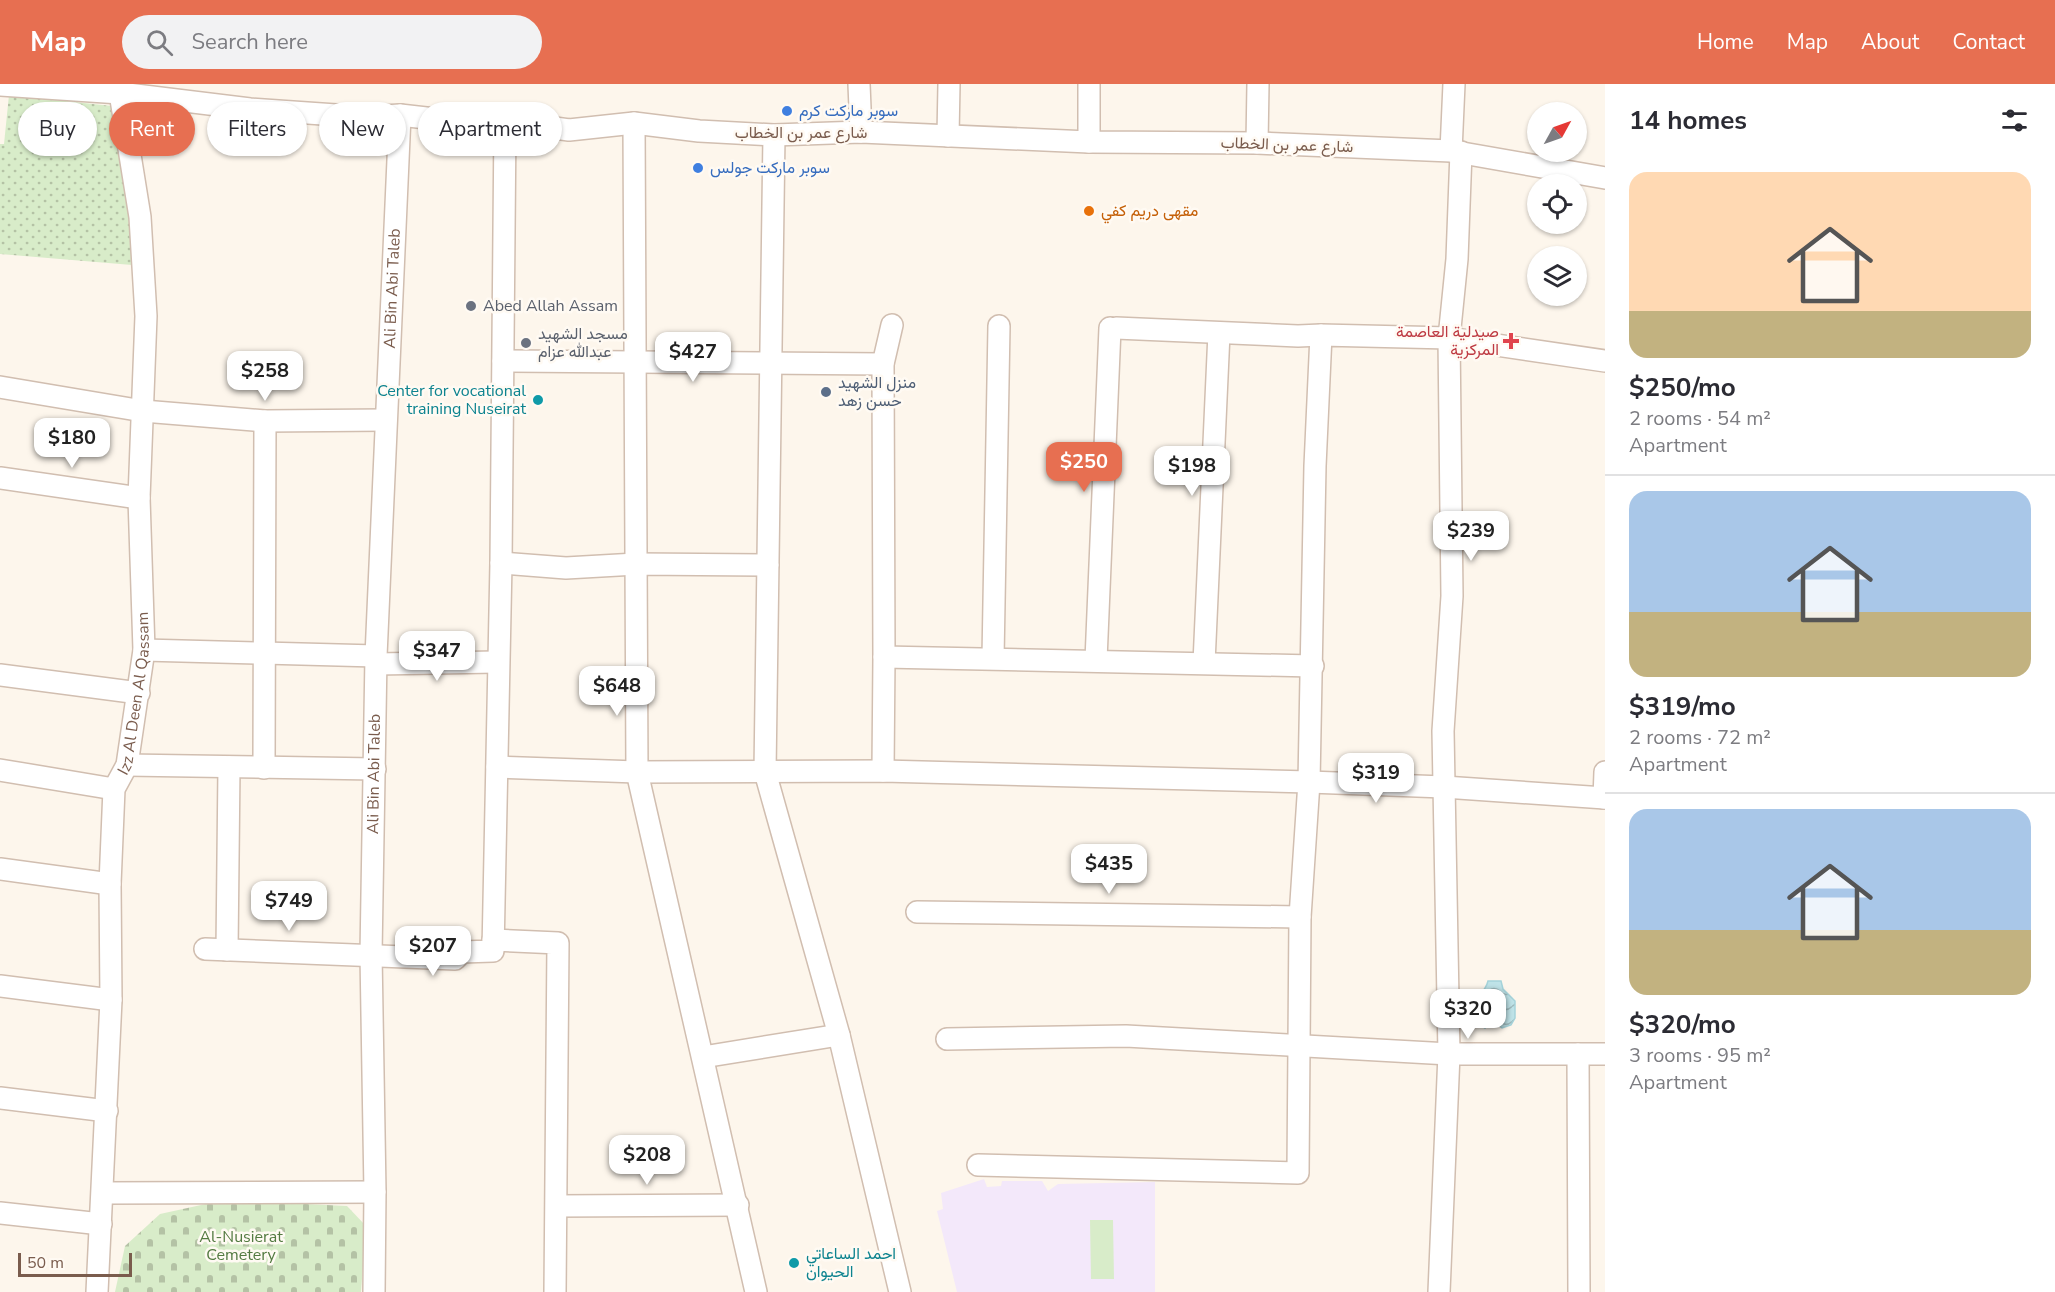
<!DOCTYPE html>
<html lang="en">
<head>
<meta charset="utf-8">
<style>
  :root { --surface:#fff; --page:#f2f2f3; --text:#2b2b33; --muted:#7c7c81; --line:#e1e1e2; --accent:#e76f51 }
  body { margin:0; font-family:"Nunito Sans",Vazirmatn,sans-serif; background:var(--page); color:var(--text); height:100vh; display:flex; flex-direction:column; font-size:22px; white-space:nowrap }
  * { box-sizing:border-box; margin:0 }
  p { font-size:20px; color:var(--muted) }
  .icon { flex:none; width:33px; height:33px; fill:none; stroke:currentColor; stroke-width:2; stroke-linecap:round; stroke-linejoin:round }
  .map { position:relative; flex:1; overflow:hidden }
  .sheet { display:flex; flex-direction:column; background:var(--surface); width:450px }
  .sheet>* { flex:none }
  .top-card { position:absolute; left:18px; top:18px; width:570px; height:54px; display:flex; gap:12px }
  .needle { width:39px; rotate:50deg }
  .controls { position:absolute; left:1527px; top:18px; display:grid; gap:12px }
  .controls a { display:grid; place-items:center; width:60px; height:60px; border-radius:50%; background:var(--surface); box-shadow:0 2px 4px #0004; font-size:30px }
  .scale { position:absolute; left:18px; bottom:15px; width:114px; box-sizing:border-box; padding-left:6px; border:3px solid #7a5c4d; border-top:0; font-size:16px; line-height:21px; white-space:nowrap; color:#7a5c4d; -webkit-text-stroke:4px #fffaf3; paint-order:stroke }
  .price { position:absolute; translate:-50% -51px; padding:0 14px; border-radius:12px; background:#fff; color:#222; font-size:20px; line-height:39px; filter:drop-shadow(0 2px 3px #0008) }
  .price::after { content:''; position:absolute; left:50%; top:36px; width:18px; height:14px; margin-left:-9px; background:inherit; clip-path:polygon(0 0,100% 0,50% 100%) }
  .price.on { background:var(--accent); color:#fff }
  ul { padding:0; list-style:none }
  li { display:grid; align-content:center; gap:12px; height:318px; padding:0 24px }
  li+li { border-top:2px solid var(--line) }
  li span { display:grid; place-items:center; height:186px; border-radius:18px; color:#555 }
  li>.icon { margin-inline-start:auto }
  span .icon { width:108px; height:108px; fill:#fffc; stroke-width:1 }
  li b { font-size:26px }
  h2 { display:flex; justify-content:space-between; align-items:center; height:72px; padding:0 24px; font-size:26px }
  .tag { padding:0 21px; border-radius:27px; background:var(--surface); box-shadow:0 2px 4px #0004; font-size:21px; line-height:54px }
  .tag.on { background:var(--accent); color:#fff }
  header { display:flex; align-items:center; gap:36px; box-sizing:border-box; height:84px; padding:0 30px; background:var(--accent); color:#fff }
  header strong { font-size:28px }
  nav { display:flex; gap:33px; margin-inline-start:auto; font-size:21px }
  .search { width:420px; height:54px; background:var(--page); display:flex; align-items:center; gap:15px; box-sizing:border-box; padding:0 21px; border-radius:33px; color:var(--muted); font-size:22px }
  main { display:flex; flex:1; min-height:0 }
  .map>svg:first-child { display:block }
  .education { fill:#f3e8fa }
  .green { fill:url(#green-dots) }
  .cemetery { fill:url(#cemetery-stones) }
  .pitch { fill:#d8ecc9 }
  .water { fill:url(#water-waves); stroke:#a5d3da; stroke-width:1.5 }
  .lines { fill:none; stroke-linecap:round; stroke-linejoin:round }
  .minor-casing { stroke:#d1beb0; stroke-width:24 }
  .minor { stroke:#fff; stroke-width:21 }
  .shop-dot { fill:#3f7fe0; stroke:#fffaf3; stroke-width:2 }
  .food-dot { fill:#e8710a; stroke:#fffaf3; stroke-width:2 }
  .worship-dot { fill:#6b7280; stroke:#fffaf3; stroke-width:2 }
  .health-dot { fill:#e0444e; stroke:#fffaf3; stroke-width:2 }
  .service-dot { fill:#5c6f8a; stroke:#fffaf3; stroke-width:2 }
  .culture-dot { fill:#0f9aa8; stroke:#fffaf3; stroke-width:2 }
  .labels { text-anchor:middle; dominant-baseline:central; stroke-width:5; stroke-linejoin:round; paint-order:stroke }
  .shop-label { font-size:16px; fill:#366cbe; stroke:#fffaf3; text-anchor:start }
  .street-label { font-size:16px; fill:#7a5c4d; stroke:#fffaf3 }
  .food-label { font-size:16px; fill:#c56008; stroke:#fffaf3; text-anchor:start }
  .worship-label { font-size:16px; fill:#5b616d; stroke:#fffaf3; text-anchor:start }
  .health-label { font-size:16px; fill:#be3a42; stroke:#fffaf3; text-anchor:end }
  .service-label { font-size:16px; fill:#4e5e75; stroke:#fffaf3; text-anchor:start }
  .culture-label { font-size:16px; fill:#0d838f; stroke:#fffaf3; text-anchor:end }
  .park-label { font-size:16px; fill:#537a41; stroke:#fffaf3 }
</style>
</head>
<body>
<header>
<strong>Map</strong>
<div class="search"><svg class="icon" aria-label="search" viewBox="0 0 24 24"><circle cx="10" cy="10" r="6"/><path d="M15 15l6 6"/></svg>Search here</div>
<nav><a>Home</a><a>Map</a><a>About</a><a>Contact</a></nav>
</header>
<main>
<div class="map">
<svg width="1605" height="1208" viewBox="0 0 1605 1208">
  <defs>
    <pattern id="green-dots" width="8" height="8" patternUnits="userSpaceOnUse" patternTransform="scale(1.5)"><rect width="8" height="8" fill="#d8ecc9"/><path d="M2 2h.1M6 6h.1" fill="none" stroke="#b4c2a5" stroke-width="1.8" stroke-linecap="round"/></pattern>
    <pattern id="cemetery-stones" width="16" height="16" patternUnits="userSpaceOnUse" patternTransform="scale(1.5)"><rect width="16" height="16" fill="#d8ecc9"/><path d="M2 7V4a2 2 0 0 1 4 0v3zM10 15v-3a2 2 0 0 1 4 0v3z" fill="#b4c2a5"/></pattern>
    <pattern id="water-waves" width="16" height="10" patternUnits="userSpaceOnUse" patternTransform="scale(1.5)"><rect width="16" height="10" fill="#bfe3e8"/><path d="M0 5q4-4 8 0t8 0" fill="none" stroke="#a0bbbe"/></pattern>
  </defs>
  <rect width="100%" height="100%" fill="#fdf6ec"/>
  <path class="education" d="M984,1095L987,1103L1001,1102L1002,1097H1042L1048,1107L1058,1100L1155,1098V1208H957L937,1127L943,1125L941,1109Z"/>
  <path class="green" d="M9,11L121,23L144,182L0,170V60H4Z"/>
  <path class="cemetery" d="M224,1116L347,1122L366,1142L361,1208H115L125,1162L160,1130Z"/>
  <path class="pitch" d="M1090,1136H1113L1114,1195H1091Z"/>
  <path class="water" d="M1488,897H1501L1503,905L1515,917V934L1511,941L1502,944L1493,937L1485,944L1473,937C1464,911 1484,916 1488,897Z"/>
  <g class="lines">
    <g class="minor-casing">
      <g id="minor">
        <path d="M859,0L861,48"/>
        <path d="M0,1L120,9L250,25L365,33L400,31L496,42L505,37L569,46L634,39L699,47L774,51L861,48L1089,58L1257,59L1451,67L1605,94"/>
        <path d="M634,39L637,688L756,1208"/>
        <path d="M774,51L765,688L839,951L900,1208"/>
        <path d="M948,52L949,0"/>
        <path d="M1089,58V0"/>
        <path d="M1257,59L1258,0"/>
        <path d="M1451,67L1454,0"/>
        <path d="M892,241L883,280L884,573L1313,582"/>
        <path d="M1116,244L1298,252L1321,251"/>
        <path d="M503,277L883,280"/>
        <path d="M0,303L143,327L265,337L386,336"/>
        <path d="M0,394L139,414"/>
        <path d="M501,479L566,484L636,480L768,481"/>
        <path d="M144,566L376,572"/>
        <path d="M993,574L999,242"/>
        <path d="M1096,576L1110,244"/>
        <path d="M1204,579L1219,249"/>
        <path d="M376,580L497,578"/>
        <path d="M0,591L139,609"/>
        <path d="M127,681L375,685"/>
        <path d="M497,683L637,688L883,687L1309,698L1444,703L1605,714"/>
        <path d="M264,684L265,337"/>
        <path d="M0,686L114,705"/>
        <path d="M883,687L884,573"/>
        <path d="M1604,714L1605,688"/>
        <path d="M0,785L110,800"/>
        <path d="M917,828L1300,833"/>
        <path d="M493,856L558,859L555,1208"/>
        <path d="M205,865L455,875L462,868L493,867L501,479L505,37"/>
        <path d="M227,866L229,683"/>
        <path d="M0,902L111,916"/>
        <path d="M947,955L1126,952L1449,970H1605"/>
        <path d="M1578,970L1579,1208"/>
        <path d="M703,973L839,951"/>
        <path d="M0,1014L107,1027"/>
        <path d="M978,1081L1298,1089L1300,833L1309,698L1315,382L1321,251L1449,254L1457,175L1461,68"/>
        <path d="M104,1109L375,1108"/>
        <path d="M557,1122L738,1121"/>
        <path d="M0,1129L101,1140"/>
        <path id="s1" d="M97,1208L111,916L110,800L114,705L127,681L144,566L139,414L146,232L140,133L120,9"/>
        <path id="s2" d="M374,1208L375,1108L371,870L376,572L400,31"/>
        <path d="M1439,1208L1449,970L1443,647L1452,512L1449,254L1605,277"/>
      </g>
    </g>
    <use href="#minor" class="minor"/>
  </g>
  <g class="shop-dot">
    <circle cx="787" cy="27" r="6"/>
    <circle cx="698" cy="84" r="6"/>
  </g>
  <circle class="food-dot" cx="1089" cy="127" r="6"/>
  <g class="worship-dot">
    <circle cx="471" cy="222" r="6"/>
    <circle cx="526" cy="259" r="6"/>
  </g>
  <path class="health-dot" d="M1508 248h6v6h6v6h-6v6h-6v-6h-6v-6h6z"/>
  <circle class="service-dot" cx="826" cy="308" r="6"/>
  <g class="culture-dot">
    <circle cx="538" cy="316" r="6"/>
    <circle cx="794" cy="1179" r="6"/>
  </g>
  <g class="labels">
    <g class="shop-label">
      <text x="799" y="27">سوبر ماركت كرم</text>
      <text x="710" y="84">سوبر ماركت جولس</text>
    </g>
    <g class="street-label">
      <text x="801" y="49">شارع عمر بن الخطاب</text>
      <text transform="translate(1287 61) rotate(2)">شارع عمر بن الخطاب</text>
      <text stroke="none"><textPath href="#s2" startOffset="1004">Ali Bin Abi Taleb</textPath></text>
      <text stroke="none"><textPath href="#s1" startOffset="603">Izz Al Deen Al Qassam</textPath></text>
      <text stroke="none"><textPath href="#s2" startOffset="518">Ali Bin Abi Taleb</textPath></text>
    </g>
    <g class="food-label">
      <text x="1101" y="127">مقهى دريم كفي</text>
    </g>
    <g class="worship-label">
      <text x="483" y="222">Abed Allah Assam</text>
      <text x="538" y="250">مسجد الشهيد<tspan x="538" dy="18">عبدالله عزام</tspan></text>
    </g>
    <g class="health-label">
      <text x="1499" y="248">صيدلية العاصمة<tspan x="1499" dy="18">المركزية</tspan></text>
    </g>
    <g class="service-label">
      <text x="838" y="299">منزل الشهيد<tspan x="838" dy="18">حسن زهد</tspan></text>
    </g>
    <g class="culture-label">
      <text x="526" y="307">Center for vocational<tspan x="526" dy="18">training Nuseirat</tspan></text>
      <text x="806" y="1170" text-anchor="start">احمد الساعاتي<tspan x="806" dy="18">الحيوان</tspan></text>
    </g>
    <g class="park-label">
      <text x="241" y="1153">Al-Nusierat<tspan x="241" dy="18">Cemetery</tspan></text>
    </g>
  </g>
</svg>
<div class="controls">
<a><svg class="needle" viewBox="-14 -14 28 28"><path d="M0-13l5 13h-10z" fill="#e53935"/><path d="M0 13l5-13h-10z" fill="#7c7c81"/></svg></a>
<a><svg class="icon" aria-label="locate" viewBox="0 0 24 24"><circle cx="12" cy="12" r="6"/><path d="M12 2v4M12 18v4M2 12h4M18 12h4"/></svg></a>
<a><svg class="icon" aria-label="layers" viewBox="0 0 24 24"><path d="M12 4l9 5-9 5-9-5zM3 14l9 5 9-5"/></svg></a>
</div>
<div class="scale">50 m</div>
<b class="price" style="left:693px;top:299px">$427</b>
<b class="price" style="left:265px;top:318px">$258</b>
<b class="price" style="left:72px;top:385px">$180</b>
<b class="price on" style="left:1084px;top:409px">$250</b>
<b class="price" style="left:1192px;top:413px">$198</b>
<b class="price" style="left:1471px;top:478px">$239</b>
<b class="price" style="left:437px;top:598px">$347</b>
<b class="price" style="left:617px;top:633px">$648</b>
<b class="price" style="left:1376px;top:720px">$319</b>
<b class="price" style="left:1109px;top:811px">$435</b>
<b class="price" style="left:289px;top:848px">$749</b>
<b class="price" style="left:433px;top:893px">$207</b>
<b class="price" style="left:1468px;top:956px">$320</b>
<b class="price" style="left:647px;top:1102px">$208</b>
<div class="top-card">
<a class="tag">Buy</a>
<a class="tag on">Rent</a>
<a class="tag">Filters</a>
<a class="tag">New</a>
<a class="tag">Apartment</a>
</div>
</div>
<section class="sheet">
<h2>14 homes<svg class="icon" aria-label="filters" viewBox="0 0 24 24"><path d="M4 7h16M4 17h16"/><circle cx="9" cy="7" r="2"/><circle cx="15" cy="17" r="2"/></svg></h2>
<ul>
<li><span style="background:linear-gradient(#ffd9b3 75%,#c2b280 0)"><svg class="icon" aria-label="home" viewBox="0 0 24 24"><path d="M3 11l9-7 9 7M6 9v11h12V9"/></svg></span><div><b>$250/mo</b><p>2 rooms · 54 m²</p><p>Apartment</p></div></li>
<li><span style="background:linear-gradient(#a9c7e8 65%,#c2b280 0)"><svg class="icon" aria-label="home" viewBox="0 0 24 24"><path d="M3 11l9-7 9 7M6 9v11h12V9"/></svg></span><div><b>$319/mo</b><p>2 rooms · 72 m²</p><p>Apartment</p></div></li>
<li><span style="background:linear-gradient(#a9c7e8 65%,#c2b280 0)"><svg class="icon" aria-label="home" viewBox="0 0 24 24"><path d="M3 11l9-7 9 7M6 9v11h12V9"/></svg></span><div><b>$320/mo</b><p>3 rooms · 95 m²</p><p>Apartment</p></div></li>
</ul>
</section>
</main>
</body>
</html>
